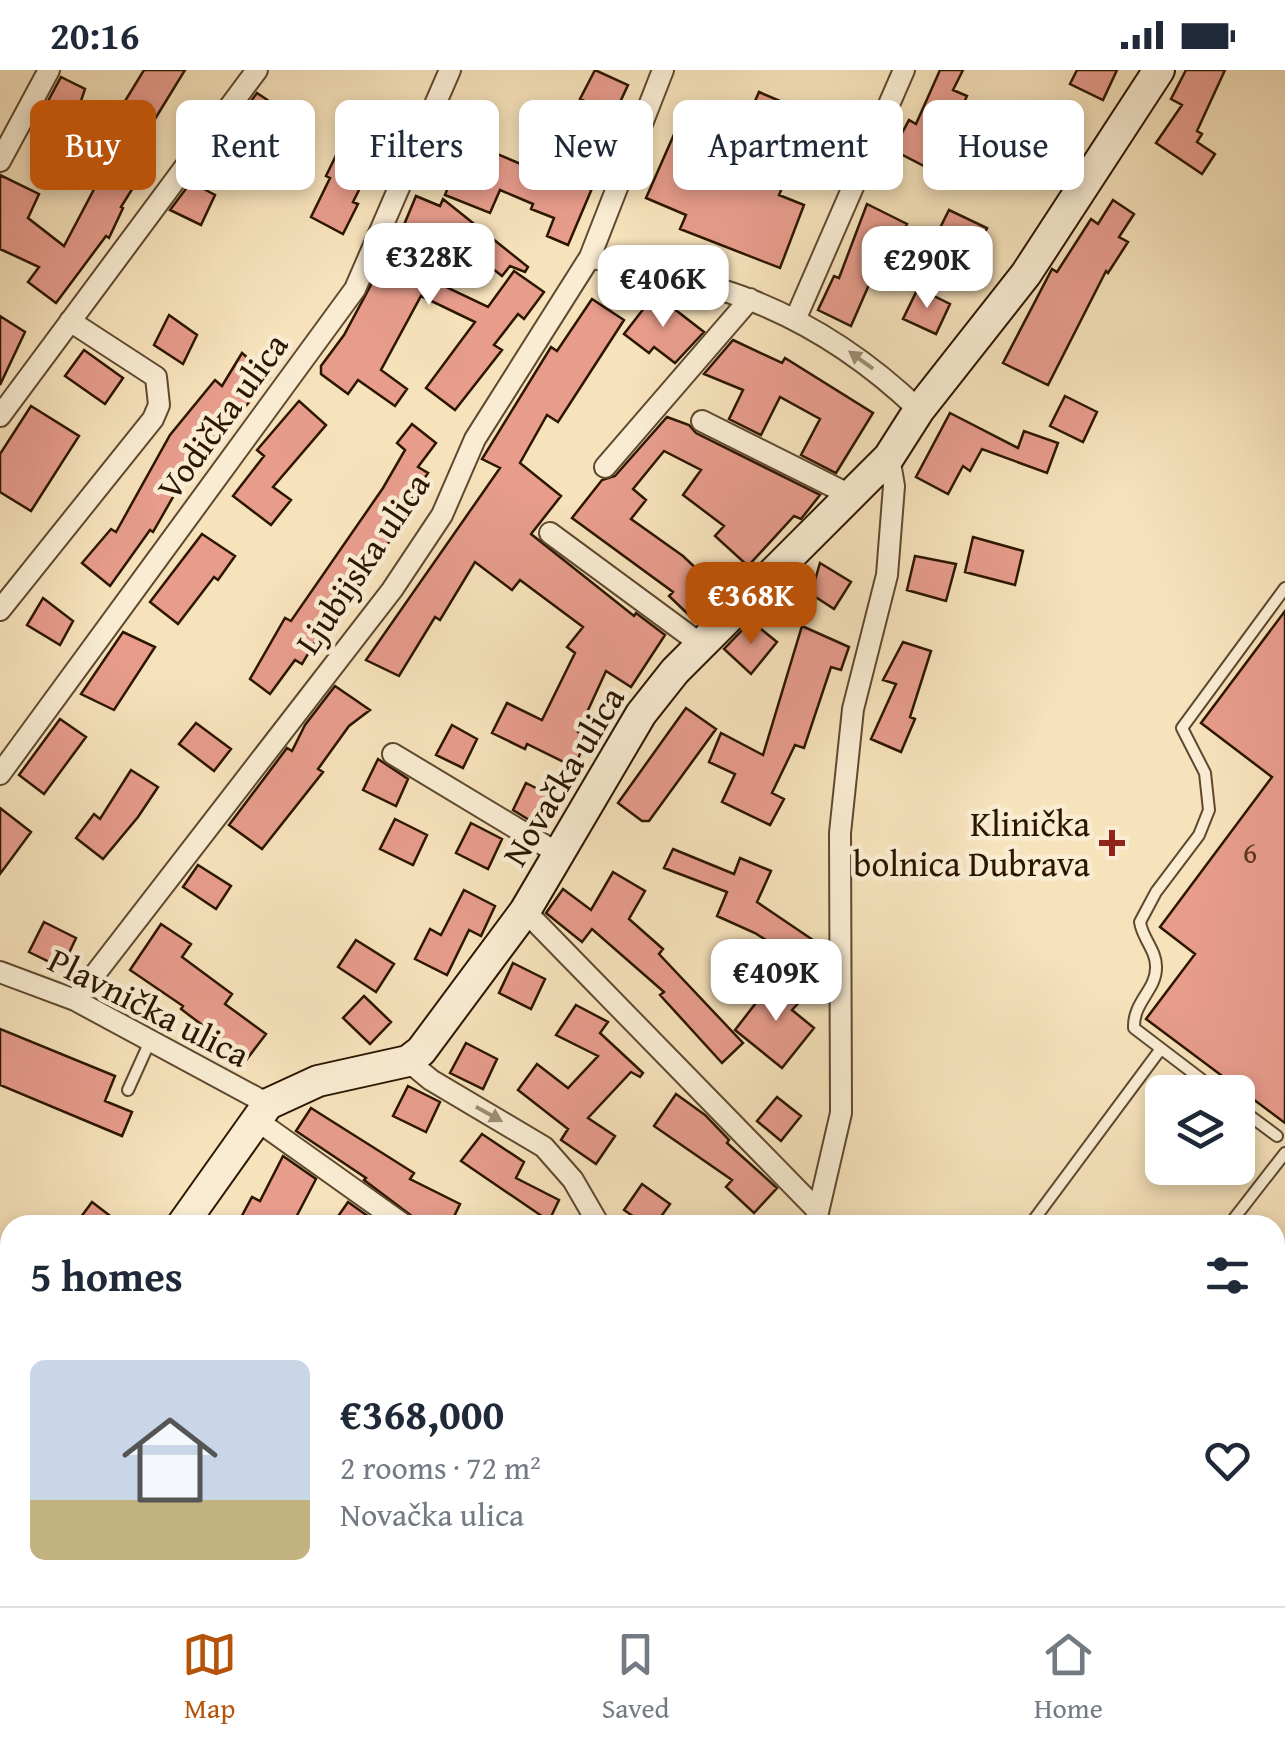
<!DOCTYPE html>
<html lang="en">
<head>
<meta charset="utf-8">
<style>
  :root { --surface:#fff; --page:#f6f6f7; --text:#1f2937; --muted:#747a83; --line:#e0e1e3; --accent:#b45309 }
  body { margin:0; font-family:"Gentium Book Plus",serif; background:var(--page); color:var(--text); height:100vh; display:flex; flex-direction:column; font-size:38px; white-space:nowrap }
  * { box-sizing:border-box; margin:0 }
  p { font-size:32px; color:var(--muted) }
  .icon { flex:none; width:55px; height:55px; fill:none; stroke:currentColor; stroke-width:2; stroke-linecap:round; stroke-linejoin:round }
  .map { position:relative; flex:1; overflow:hidden }
  .details { position:absolute; left:0px; top:1145px; width:1285px; height:392px; display:flex; flex-direction:column; background:var(--surface); border-radius:30px 30px 0 0; box-shadow:0 5px 15px #0003 }
  .details>* { flex:none }
  .hud { position:absolute; left:30px; top:30px; width:1225px; height:90px; display:flex; gap:20px }
  .buttons { position:absolute; left:1145px; top:1005px; display:grid; gap:20px }
  .buttons a { display:grid; place-items:center; width:110px; height:110px; border-radius:15px; background:var(--surface); box-shadow:0 5px 15px #0003; font-size:50px }
  .price { position:absolute; translate:-50% -85px; padding:0 22px; border-radius:20px; background:#fff; color:#222; font-size:32px; line-height:65px; filter:drop-shadow(0 2px 5px #0008) }
  .price::after { content:''; position:absolute; left:50%; top:60px; width:30px; height:22px; margin-left:-15px; background:inherit; clip-path:polygon(0 0,100% 0,50% 100%) }
  .price.on { background:var(--accent); color:#fff }
  ul { padding:0; list-style:none }
  li { display:flex; align-items:center; gap:30px; height:250px; padding:0 30px }
  li span { display:grid; place-items:center; flex:none; width:280px; height:200px; border-radius:15px; color:#555 }
  li>.icon { margin-inline-start:auto }
  span .icon { width:120px; height:120px; fill:#fffc; stroke-width:1 }
  li b { font-size:42px }
  h2 { display:flex; justify-content:space-between; align-items:center; height:120px; padding:0 30px; font-size:42px }
  .tag { padding:0 35px; border-radius:15px; background:var(--surface); box-shadow:0 5px 15px #0003; font-size:35px; line-height:90px }
  .tag.on { background:var(--accent); color:#fff }
  .status { display:flex; justify-content:space-between; align-items:center; height:70px; padding:0 50px; background:var(--surface); direction:ltr }
  .status svg { height:28px; fill:currentColor }
  .dock { display:flex; justify-content:space-around; align-items:center; height:140px; border-top:2px solid var(--line); background:var(--surface); font-size:28px; color:var(--muted) }
  .dock a { display:grid; justify-items:center; gap:5px }
  .dock .on { color:var(--accent) }
  .map>svg:first-child { display:block }
  .building { fill:#e79c8c; stroke:#2c1600; stroke-width:2.5 }
  .lines { fill:none; stroke-linecap:round; stroke-linejoin:round }
  .lane-casing { stroke:#5e492f; stroke-width:14 }
  .street-casing { stroke:#5e492f; stroke-width:24 }
  .secondary-casing { stroke:#2c1600; stroke-width:34 }
  .lane { stroke:#f9ecd3; stroke-width:10 }
  .street { stroke:#f9ecd3; stroke-width:20 }
  .secondary { stroke:#f9ecd3; stroke-width:30 }
  .oneway { fill:#9d8c74 }
  .poi-dot { fill:#8f2418; stroke:#f9ecd3; stroke-width:4 }
  .labels { text-anchor:middle; dominant-baseline:central; stroke-width:9; stroke-linejoin:round; paint-order:stroke }
  .number-label { font-size:30px; fill:#5b3823 }
  .street-label { font-size:35px; fill:#2c1600; stroke:#f9ecd3 }
  .poi-label { font-size:35px; fill:#2c1600; stroke:#f9ecd3; text-anchor:end }
</style>
</head>
<body>
<div class="status"><b>20:16</b><svg viewBox="0 0 49 12"><path d="M0 12V9h3v3zM5 12V6h3v6zM10 12V3h3v9zM15 12V0h3v12zM26 1h20v11H26zM47 4h2v5h-2z"/></svg></div>
<div class="map">
<svg width="1285" height="1536" viewBox="0 0 1285 1536">
  <rect width="100%" height="100%" fill="#f6e2bb"/>
  <filter id="stains"><feTurbulence type="fractalNoise" baseFrequency=".002" numOctaves="4"/><feColorMatrix values="0 0 0 0 .2 0 0 0 0 .09 0 0 0 0 .02 0 0 0 .5 -.17"/></filter>
  <radialGradient id="worn" r=".72"><stop offset=".6" stop-color="#630" stop-opacity="0"/><stop offset="1" stop-color="#630" stop-opacity=".3"/></radialGradient>
  <path class="building" d="M144,0H185L155,49L125,31Z
    M595,0L628,15L614,45L580,29Z
    M940,0H963L953,20L967,26L958,46L951,43L926,97L893,80L909,50L916,54Z
    M1077,0H1117L1103,30L1070,14Z
    M1186,0H1225L1197,61L1202,64L1197,72L1215,84L1202,104L1156,73L1182,35L1171,29Z
    M61,7L85,19L71,61L40,46Z
    M759,22L787,34L776,60L802,71L779,125L804,135L780,198L680,159L686,145L646,128L683,44L711,56L719,36L748,47Z
    M257,23L278,37L237,98L213,82Z
    M356,32L388,49L369,90L373,92L353,132L358,134L343,164L311,147L330,108L326,106L346,65L341,63Z
    M1038,39L1076,58L1047,114L1009,95Z
    M454,66L528,97L532,88L558,99L562,89L569,92L573,81L604,90L568,175L547,166L554,148L531,139L533,134L500,120L490,143L445,125L454,101L442,96Z
    M119,72L149,92L121,137L123,138L109,168L106,166L56,233L28,212L39,197L0,179V105L39,124L28,148L64,176Z
    M191,112L215,125L201,155L170,140Z
    M416,126L440,136L443,129L528,197L525,202L510,196L502,206L484,192L489,187L444,167L427,208L488,237L514,201L544,222L524,249L518,244L494,275L502,280L455,340L426,318L475,252L421,226L381,300L407,319L395,336L358,310L348,324L321,304V296L344,265L379,200L384,203Z
    M1113,130L1134,144L1119,167L1128,172L1108,203L1106,201L1048,315L1003,293L1052,199L1057,202L1091,149L1098,154Z
    M867,134L907,154L884,197L878,194L851,256L818,240L834,206L839,208Z
    M949,140L987,158L973,188L934,170Z
    M918,218L950,234L936,264L903,249Z
    M655,224L704,262L675,293L654,277L649,283L624,264Z
    M592,229L624,250L558,352L547,345L520,393L561,426L531,464L634,546L636,543L665,565L631,617L606,601L578,662L588,667L574,697L527,674L525,679L492,663L507,633L542,650L575,583L567,577L583,557L520,510L512,520L475,492L440,550L435,547L399,606L366,590L500,398L482,389L551,277L557,281Z
    M169,245L197,265L183,294L154,275Z
    M0,246L25,262L0,315Z
    M733,270L782,293L785,288L873,343L836,403L801,385L820,349L780,327L761,365L729,349L743,320L704,304Z
    M84,280L123,308L105,334L65,306Z
    M242,283L270,307L197,395L193,392L153,462L150,460L110,516L82,493L111,459L116,462L170,365L215,310L222,316Z
    M1065,326L1097,342L1083,372L1050,356Z
    M299,331L326,355L273,417L291,430L271,455L233,426L264,386L257,380Z
    M31,336L79,366L31,441L0,422V384Z
    M950,343L1018,378L1024,361L1058,373L1047,403L982,379L970,401L963,396L948,424L916,407Z
    M667,347L689,355L696,363L820,425L801,449L794,446L748,496L715,466L724,456L683,425L701,400L664,381L633,419L646,430L631,449L683,486L719,520L692,548L669,526L673,522L572,448L602,410L615,406Z
    M412,354L436,373L418,397L428,403L398,448L403,452L328,560L324,557L302,594L295,590L270,624L250,609L285,548L291,551L383,418L405,380L397,373Z
    M202,464L235,486L218,510L214,507L178,554L150,532Z
    M973,467L1023,481L1015,515L965,502Z
    M915,486L956,494L946,531L907,520Z
    M820,493L851,512L834,539L811,524Z
    M43,528L73,551L60,575L27,555Z
    M1285,541V1053L1146,949L1195,884L1160,857L1272,707L1201,653Z
    M751,551L777,572L751,604L724,579Z
    M802,556L849,577L841,600L831,597L804,678L795,675L772,723L784,729L770,755L722,732L735,704L709,692L721,663L763,685Z
    M123,562L155,577L114,640L81,624Z
    M903,572L931,581L910,647L915,649L901,682L871,669L896,614L883,610Z
    M335,616L370,640L349,656L318,699L323,702L262,779L229,755L287,678L292,681L305,655Z
    M686,638L716,659L649,751H642L618,733Z
    M60,649L86,667L44,724L19,705Z
    M196,653L231,679L214,701L179,674Z
    M452,655L477,669L463,698L436,685Z
    M378,689L408,709L396,736L363,720Z
    M131,700L158,717L138,747L103,789L76,768L94,744L100,749Z
    M526,713L558,729L544,759L513,740Z
    M0,738L31,762L0,804Z
    M395,749L427,765L413,795L380,779Z
    M471,753L502,769L488,799L456,783Z
    M673,779L734,804L740,788L771,801L757,832L813,870L798,891L755,863L717,846L727,822L664,798Z
    M198,795L231,816L216,839L183,817Z
    M613,802L645,821L629,849L663,879L659,884L743,973L722,993L660,925L664,922L592,859L582,872L546,843L563,819L591,840Z
    M464,820L495,836L481,866L469,860L447,905L415,889L430,859L441,865Z
    M44,852L76,868L62,898L29,882Z
    M161,854L191,874L182,887L232,924L225,934L266,964L247,989L181,939L183,936L130,900Z
    M356,870L394,894L376,922L338,897Z
    M513,893L545,909L531,939L499,923Z
    M776,907L803,928L792,940L814,958L782,998L735,960Z
    M364,926L391,952L370,974L343,948Z
    M576,935L608,952L600,963L643,1003L640,1007L631,1002L588,1048L615,1066L596,1094L561,1070L568,1059L518,1020L537,994L568,1018L598,986L556,965Z
    M0,959L115,1006L105,1031L132,1042L122,1066L0,1015Z
    M466,973L497,989L483,1019L450,1003Z
    M408,1016L440,1032L426,1062L393,1046Z
    M676,1024L705,1045L729,1070L727,1073L777,1118L754,1143L726,1117L732,1110L654,1056Z
    M777,1027L801,1046L781,1071L757,1051Z
    M311,1038L414,1103L410,1109L460,1134L450,1155H427L417,1150L364,1110L366,1108L296,1061Z
    M482,1064L524,1092L516,1108L559,1130L549,1151L461,1091Z
    M283,1086L316,1109L292,1155H237L252,1127L260,1131Z
    M642,1114L670,1134L655,1155H646L624,1140Z
    M92,1132L122,1155H75Z
    M348,1132L372,1149L368,1155H332Z"/>
  <g class="lines">
    <g class="lane-casing">
      <path id="lane" d="M550,64L628,89
        M128,1020L151,969
        M1218,1022L1134,958C1133,932 1156,920 1156,898C1157,881 1142,868 1140,852L1156,822L1199,765L1209,740L1205,703L1182,658L1285,518
        M1238,1037L1277,1066
        M1030,1155L1160,980
        M1229,1155L1285,1083
        M1275,1428L1285,1414
        M1008,1528L1019,1536
        M1194,1536L1200,1528"/>
    </g>
    <g class="street-casing">
      <path id="street" d="M0,91L49,0
        M590,187C642,201 703,211 753,231C816,256 870,293 919,340
        M795,250L904,0
        M0,346L257,0
        M702,351L840,420L847,428
        M605,397L750,229
        M550,463L702,575
        M0,540L153,349L159,335L156,307L70,251
        M393,684L559,784
        M0,704L355,219L450,0
        M525,841L818,1141
        M0,902L75,930L268,1034
        M75,930L392,520L442,445L475,369L590,187L663,0
        M408,991L431,1010L544,1077L573,1110L599,1155
        M255,1049L404,1155
        M815,1155L841,1043L840,763L853,639L887,505L894,416L889,387
        M0,1275L10,1279
        M0,1526L21,1536
        M511,1528L529,1536
        M696,1536L699,1528"/>
    </g>
    <g class="secondary-casing">
      <path id="secondary" d="M182,1155L268,1034L318,1011L408,991L421,981L525,841L641,644L675,601L889,387L919,340L1026,204L1159,0
        M0,1440L10,1420"/>
    </g>
    <use href="#lane" class="lane"/>
    <use href="#street" class="street"/>
    <use href="#secondary" class="secondary"/>
  </g>
  <defs><path id="oneway-solid" d="M-6-.8H1V-3.2L6.5 0L1 3.2V.8H-6Z" transform="scale(2.5)"/></defs>
  <g class="oneway">
    <use href="#oneway-solid" transform="translate(861 290) rotate(-144)"/>
    <use href="#oneway-solid" transform="translate(489 1044) rotate(29)"/>
  </g>
  <path class="poi-dot" d="M1107 758h10v10h10v10h-10v10h-10v-10h-10v-10h10z"/>
  <g class="labels">
    <g class="number-label">
      <text x="1250" y="782">6</text>
    </g>
    <g class="street-label">
      <text transform="translate(222 346) rotate(-54)">Vodička ulica</text>
      <text transform="translate(362 493) rotate(-56)">Ljubijska ulica</text>
      <text transform="translate(563 706) rotate(-59)">Novačka ulica</text>
      <text transform="translate(149 937) rotate(27)">Plavnička ulica</text>
    </g>
    <g class="poi-label">
      <text x="1090" y="753">Klinička<tspan x="1090" dy="40">bolnica Dubrava</tspan></text>
    </g>
  </g>
  <rect width="100%" height="100%" filter="url(#stains)"/>
  <rect width="100%" height="100%" fill="url(#worn)"/>
</svg>
<div class="buttons">
<a><svg class="icon" aria-label="layers" viewBox="0 0 24 24"><path d="M12 4l9 5-9 5-9-5zM3 14l9 5 9-5"/></svg></a>
</div>
<b class="price" style="left:429px;top:238px">€328K</b>
<b class="price" style="left:927px;top:241px">€290K</b>
<b class="price" style="left:663px;top:260px">€406K</b>
<b class="price on" style="left:751px;top:577px">€368K</b>
<b class="price" style="left:776px;top:954px">€409K</b>
<div class="hud">
<a class="tag on">Buy</a>
<a class="tag">Rent</a>
<a class="tag">Filters</a>
<a class="tag">New</a>
<a class="tag">Apartment</a>
<a class="tag">House</a>
</div>
<section class="details">
<h2>5 homes<svg class="icon" aria-label="filters" viewBox="0 0 24 24"><path d="M4 7h16M4 17h16"/><circle cx="9" cy="7" r="2"/><circle cx="15" cy="17" r="2"/></svg></h2>
<ul>
<li><span style="background:linear-gradient(#c9d6e8 70%,#c2b280 0)"><svg class="icon" aria-label="home" viewBox="0 0 24 24"><path d="M3 11l9-7 9 7M6 9v11h12V9"/></svg></span><div><b>€368,000</b><p>2 rooms · 72 m²</p><p>Novačka ulica</p></div><svg class="icon" aria-label="heart" viewBox="0 0 24 24"><path d="M12 20l-8-8c-3-5 5-10 8-4 3-6 11-1 8 4z"/></svg></li>
</ul>
</section>
</div>
<nav class="dock">
<a class="on"><svg class="icon" aria-label="map" viewBox="0 0 24 24"><path d="M3 6l6-2 6 2 6-2v14l-6 2-6-2-6 2zM9 4v14M15 6v14"/></svg>Map</a>
<a><svg class="icon" aria-label="saved" viewBox="0 0 24 24"><path d="M7 4h10v16l-5-4-5 4z"/></svg>Saved</a>
<a><svg class="icon" aria-label="home" viewBox="0 0 24 24"><path d="M3 11l9-7 9 7M6 9v11h12V9"/></svg>Home</a>
</nav>
</body>
</html>
